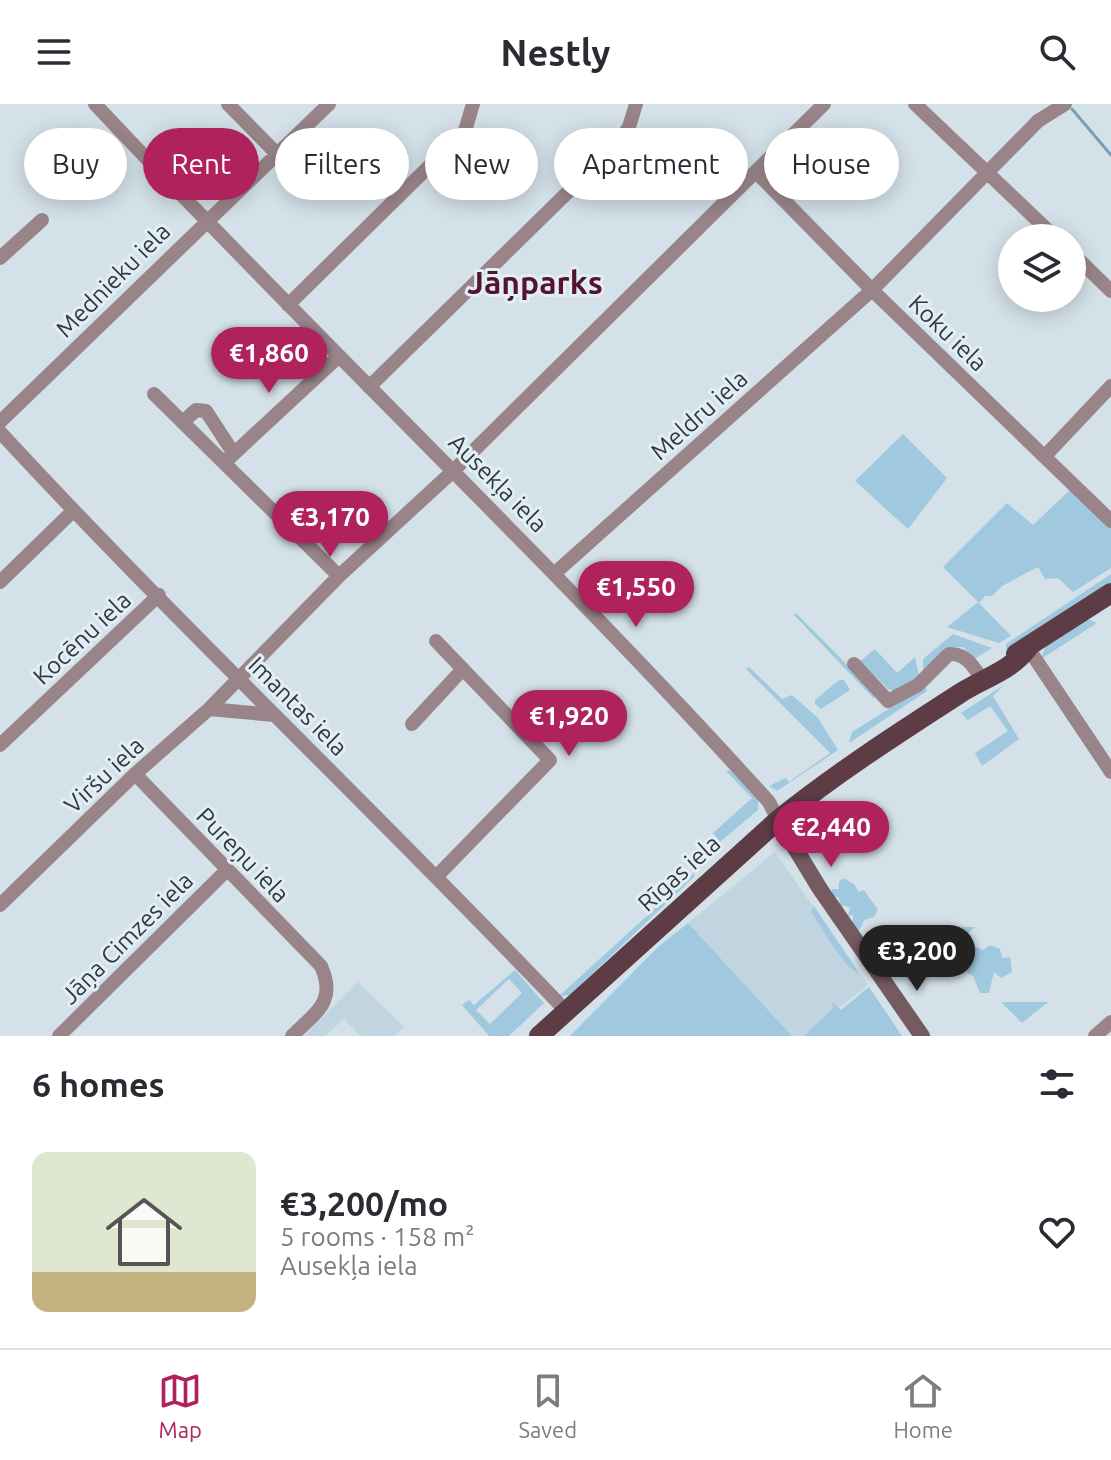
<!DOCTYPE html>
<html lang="en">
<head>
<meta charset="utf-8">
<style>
  :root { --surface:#fff; --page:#f7f7f7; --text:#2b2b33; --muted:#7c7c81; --line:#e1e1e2; --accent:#b0225c }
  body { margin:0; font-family:Ubuntu,sans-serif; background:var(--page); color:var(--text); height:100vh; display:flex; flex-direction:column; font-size:30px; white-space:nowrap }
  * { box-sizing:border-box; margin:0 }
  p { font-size:26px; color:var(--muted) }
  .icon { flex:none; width:44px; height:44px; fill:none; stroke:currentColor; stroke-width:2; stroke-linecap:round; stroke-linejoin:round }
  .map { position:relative; height:932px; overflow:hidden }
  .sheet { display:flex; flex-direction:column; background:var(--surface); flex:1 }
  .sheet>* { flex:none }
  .top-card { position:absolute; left:24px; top:24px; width:1064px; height:72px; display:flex; gap:16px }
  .tools { position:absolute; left:998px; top:120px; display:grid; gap:16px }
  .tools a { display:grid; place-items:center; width:88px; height:88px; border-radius:50%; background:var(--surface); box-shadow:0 4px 20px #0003; font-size:40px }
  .price { position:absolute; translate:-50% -68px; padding:0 18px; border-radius:28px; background:var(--accent); color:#fff; font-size:26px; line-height:52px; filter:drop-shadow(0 2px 4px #0008) }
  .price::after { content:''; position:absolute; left:50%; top:48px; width:24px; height:18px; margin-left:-12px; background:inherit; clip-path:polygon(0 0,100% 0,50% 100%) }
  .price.selected { background:#222; color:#fff }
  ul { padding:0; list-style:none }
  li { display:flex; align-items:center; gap:24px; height:200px; padding:0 32px }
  li span { display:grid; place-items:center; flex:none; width:224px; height:160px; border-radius:16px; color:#555 }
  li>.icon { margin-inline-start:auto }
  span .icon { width:96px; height:96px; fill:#fffc; stroke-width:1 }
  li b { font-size:34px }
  h2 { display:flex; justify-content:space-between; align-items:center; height:96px; padding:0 32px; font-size:34px }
  .chip { padding:0 28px; border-radius:36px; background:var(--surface); box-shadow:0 4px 20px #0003; font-size:28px; line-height:72px }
  .chip.selected { background:var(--accent); color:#fff }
  header { display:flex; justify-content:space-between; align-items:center; height:104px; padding:0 32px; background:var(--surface); font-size:36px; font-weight:700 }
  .menu { display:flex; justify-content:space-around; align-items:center; height:112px; border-top:2px solid var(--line); background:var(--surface); font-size:22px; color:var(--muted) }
  .menu a { display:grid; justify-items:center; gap:4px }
  .menu .selected { color:var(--accent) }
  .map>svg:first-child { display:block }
  .built { fill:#c0d5e0 }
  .green { fill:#a0c9df; fill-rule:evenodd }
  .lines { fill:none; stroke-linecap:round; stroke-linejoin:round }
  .stream { stroke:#75a0b6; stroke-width:3 }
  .street { stroke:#998589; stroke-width:14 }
  .secondary { stroke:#765a61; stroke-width:16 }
  .primary { stroke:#5d3c45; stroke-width:20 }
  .labels { text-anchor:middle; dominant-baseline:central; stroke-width:6; stroke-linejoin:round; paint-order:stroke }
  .street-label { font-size:24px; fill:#32373a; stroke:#e1eef6 }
  .district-label { font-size:32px; font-weight:bold; fill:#56132c; stroke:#e1eef6 }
</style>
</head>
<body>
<header><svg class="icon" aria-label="menu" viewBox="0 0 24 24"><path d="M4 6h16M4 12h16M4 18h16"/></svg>Nestly<svg class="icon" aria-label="search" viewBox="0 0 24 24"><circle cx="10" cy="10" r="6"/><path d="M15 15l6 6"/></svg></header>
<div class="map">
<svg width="1111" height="932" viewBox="0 0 1111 932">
  <rect width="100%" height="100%" fill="#d4e1e9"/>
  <path class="built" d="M775,748L868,881L804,932H792L688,819Z
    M358,878L404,923L394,932H361L344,915L325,932H304Z"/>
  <path class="green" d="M903,330L947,374L908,425L855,377Z
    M1072,384L1111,423V464L1073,488L1058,474L1045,475L1038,463L1002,482L992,492H985L979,499L1011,532L999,539L947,523L978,498L943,463L1007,399L1033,421Z
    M1111,470V479L1007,549L1006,540Z
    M796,509L872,586L875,596L794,511Z
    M1088,515L1097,519L1041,555L1045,543Z
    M953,530L992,544L974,555L963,543H946L923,569V555Z
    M875,545L897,569L915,553L919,572L894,587L888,585L860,557Z
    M749,563L782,595L792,591L818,614L838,646L777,687L769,682L786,674L789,678L830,649L746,565Z
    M839,576H844L850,586L821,605L815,600V596Z
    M1004,581L993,592L1019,635L982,662L975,649L1008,627L990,602L968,616L961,609Z
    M925,582L927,587L849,639L852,628Z
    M730,666L758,695V706L696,758L693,756L717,734L713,729L752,694L726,667Z
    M695,768L694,773L570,891L559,892Z
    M843,774L854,780L859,788L864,786L878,806L874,813L864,816L859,827L853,822V811L848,812L850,804L844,801L841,804L839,794L832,791V785H839V778Z
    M814,802L859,869C845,866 821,822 811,808Z
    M688,819L792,932H570L658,843Z
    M975,823L949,845L928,824Z
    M990,841L1000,845L1002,854L1010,853L1012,868L1001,874L994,868L989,889H980L973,872L960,864L961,852L976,843L983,846Z
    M515,866L544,899L509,932H489L462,901L469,896L474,901ZM509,875L522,889L490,920L476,906Z
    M869,883L902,932H804L833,904L832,898L841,906Z
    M1001,898H1048L1022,919Z"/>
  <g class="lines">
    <path class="stream" d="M1072,5L1111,51"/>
    <path class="street" d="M95,0C316,236 552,458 769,698L778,716
      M228,0L277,50
      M915,0L1056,134
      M757,69L872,186L1111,417
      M1072,149L1111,187
      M0,154L42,116
      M288,201L465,27L473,0
      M369,283L618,39L629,23L636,0
      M154,290L339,472
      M0,318L329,0
      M183,318L196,306L206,307L234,350
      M0,328C183,526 380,711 566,907
      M1045,352L1111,282
      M225,358L339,252
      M555,469L872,186L1038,17L1065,0
      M0,478L73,407
      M436,537L550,656L437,772
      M1028,544L1111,668
      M854,560L888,597L918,581L949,550C966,549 973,562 982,575
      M209,605L274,611
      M412,620L463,565
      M0,641L159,491
      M135,670L321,862C337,898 316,908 292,932
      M0,801L135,670L209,605L339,472L451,369L824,0
      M59,932L227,766
      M1095,932L1111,918"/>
    <path class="secondary" d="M778,716L820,785L922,932"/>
    <path class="primary" d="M1016,550L1111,489
      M539,932L778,716C835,670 897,630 959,590C983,574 1010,568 1028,544"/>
  </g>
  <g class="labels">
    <g class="street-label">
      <text transform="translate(113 176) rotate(-45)">Mednieku iela</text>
      <text transform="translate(948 229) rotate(44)">Koku iela</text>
      <text transform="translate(699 311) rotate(-42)">Meldru iela</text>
      <text transform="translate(498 379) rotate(45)">Ausekļa iela</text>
      <text transform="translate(82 534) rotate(-43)">Kocēnu iela</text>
      <text transform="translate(298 602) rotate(45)">Imantas iela</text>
      <text transform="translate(104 671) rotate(-43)">Viršu iela</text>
      <text transform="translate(243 751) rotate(46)">Pureņu iela</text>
      <text transform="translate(679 769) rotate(-42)">Rīgas iela</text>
      <text transform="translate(127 834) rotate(-45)">Jāņa Cimzes iela</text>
    </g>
    <g class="district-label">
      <text x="535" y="178">Jāņparks</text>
    </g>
  </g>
</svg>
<div class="tools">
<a><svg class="icon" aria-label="layers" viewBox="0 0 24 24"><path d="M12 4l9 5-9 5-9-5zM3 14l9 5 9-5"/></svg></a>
</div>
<b class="price" style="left:269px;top:291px">€1,860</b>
<b class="price" style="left:330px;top:455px">€3,170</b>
<b class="price" style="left:636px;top:525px">€1,550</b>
<b class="price" style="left:569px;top:654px">€1,920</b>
<b class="price" style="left:831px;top:765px">€2,440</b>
<b class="price selected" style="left:917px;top:889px">€3,200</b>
<div class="top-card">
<a class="chip">Buy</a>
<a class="chip selected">Rent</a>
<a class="chip">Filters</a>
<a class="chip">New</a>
<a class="chip">Apartment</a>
<a class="chip">House</a>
</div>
</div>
<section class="sheet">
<h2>6 homes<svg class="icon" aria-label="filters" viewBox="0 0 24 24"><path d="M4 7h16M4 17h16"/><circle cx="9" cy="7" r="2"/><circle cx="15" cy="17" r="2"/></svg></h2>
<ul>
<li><span style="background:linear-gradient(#dfe7d0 75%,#c2b280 0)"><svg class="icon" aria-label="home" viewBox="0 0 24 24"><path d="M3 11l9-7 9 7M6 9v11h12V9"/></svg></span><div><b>€3,200/mo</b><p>5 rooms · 158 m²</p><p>Ausekļa iela</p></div><svg class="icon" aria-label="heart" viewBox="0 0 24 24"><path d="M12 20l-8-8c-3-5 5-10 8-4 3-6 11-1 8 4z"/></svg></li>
</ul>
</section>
<nav class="menu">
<a class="selected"><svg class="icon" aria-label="map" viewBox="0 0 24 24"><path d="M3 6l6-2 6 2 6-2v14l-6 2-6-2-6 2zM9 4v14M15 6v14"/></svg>Map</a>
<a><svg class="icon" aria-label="saved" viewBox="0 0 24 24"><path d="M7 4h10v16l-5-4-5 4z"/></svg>Saved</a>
<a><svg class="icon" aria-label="home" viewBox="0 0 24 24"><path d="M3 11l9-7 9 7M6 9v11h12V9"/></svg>Home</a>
</nav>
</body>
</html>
